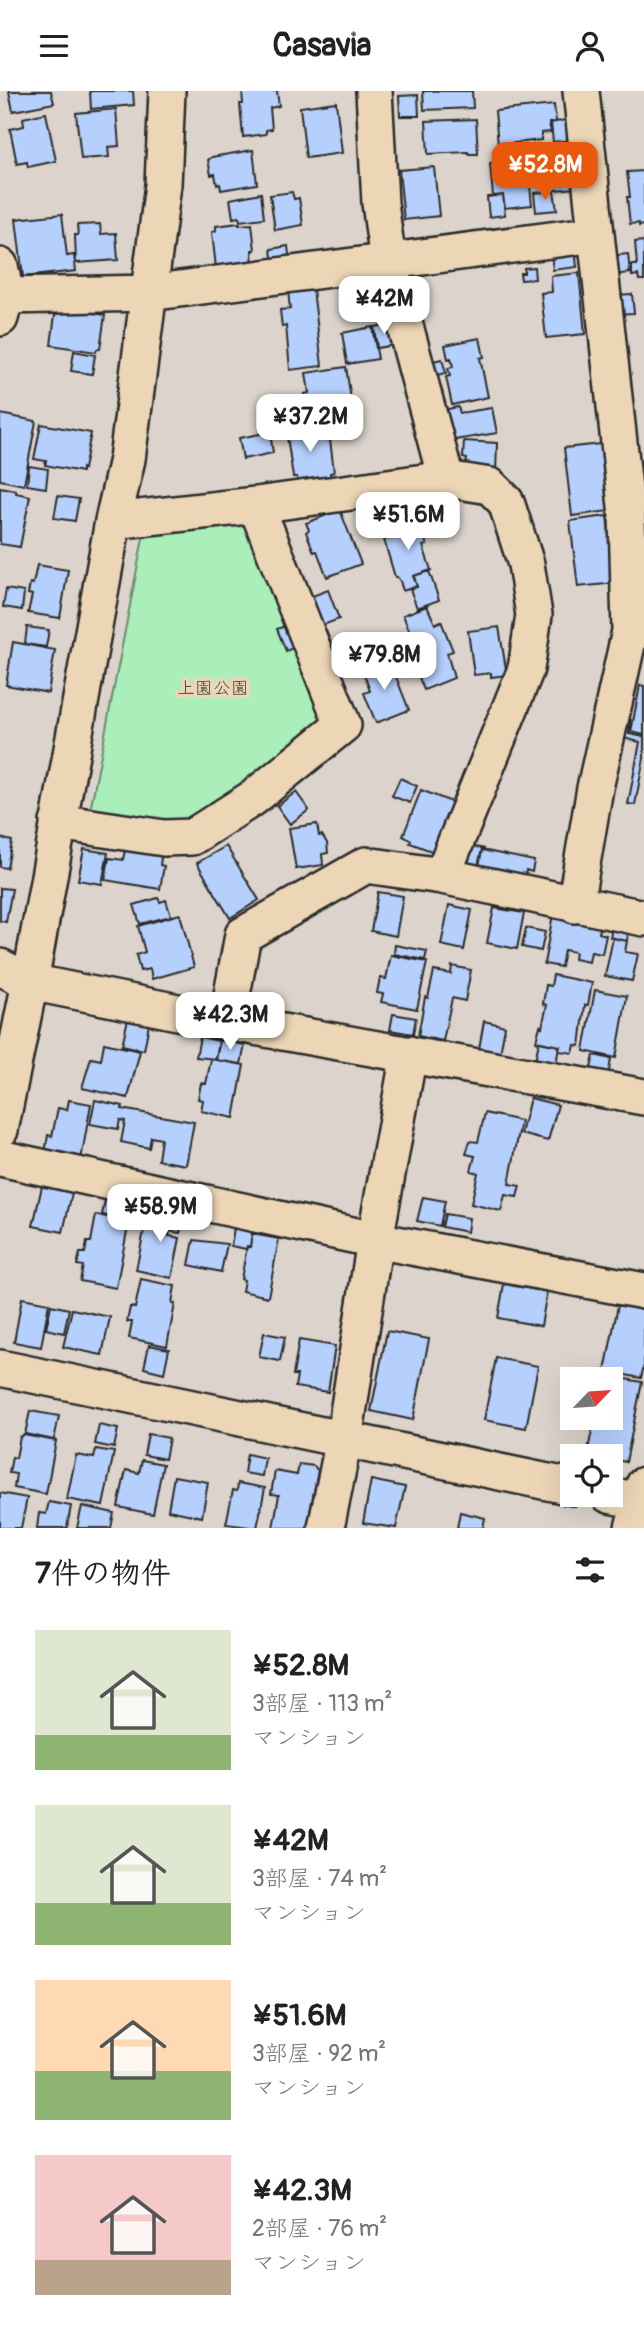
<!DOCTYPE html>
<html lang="ja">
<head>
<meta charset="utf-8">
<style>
  :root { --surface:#fff; --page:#f6f6f6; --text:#222; --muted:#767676; --accent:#ea580c }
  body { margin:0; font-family:Pangolin,"Klee One",sans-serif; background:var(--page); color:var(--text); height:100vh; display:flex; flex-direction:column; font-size:26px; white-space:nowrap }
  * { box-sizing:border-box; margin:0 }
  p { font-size:23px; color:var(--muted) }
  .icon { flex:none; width:38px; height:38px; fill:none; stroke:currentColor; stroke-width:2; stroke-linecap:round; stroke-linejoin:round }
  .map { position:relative; height:1437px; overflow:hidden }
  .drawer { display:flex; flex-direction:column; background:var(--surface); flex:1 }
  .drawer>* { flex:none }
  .needle { width:46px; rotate:65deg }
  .tools { position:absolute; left:560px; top:1276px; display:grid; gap:14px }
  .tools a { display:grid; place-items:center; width:63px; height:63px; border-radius:0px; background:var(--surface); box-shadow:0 7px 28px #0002; font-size:35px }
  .price { position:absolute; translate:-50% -60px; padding:0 16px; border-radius:14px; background:#fff; color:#222; font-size:23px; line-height:46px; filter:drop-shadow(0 2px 4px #0008) }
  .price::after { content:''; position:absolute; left:50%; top:42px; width:21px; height:16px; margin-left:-10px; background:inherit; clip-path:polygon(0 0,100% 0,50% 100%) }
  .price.current { background:var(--accent); color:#fff }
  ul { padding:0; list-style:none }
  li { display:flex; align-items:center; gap:21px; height:175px; padding:0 35px }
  li span { display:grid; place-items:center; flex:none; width:196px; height:140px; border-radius:0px; color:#555 }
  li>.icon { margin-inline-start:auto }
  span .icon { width:84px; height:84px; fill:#fffc; stroke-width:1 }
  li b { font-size:30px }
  h2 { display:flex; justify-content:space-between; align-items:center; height:84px; padding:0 35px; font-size:30px }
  header { display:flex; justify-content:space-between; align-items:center; height:91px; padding:0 35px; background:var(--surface); font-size:32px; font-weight:800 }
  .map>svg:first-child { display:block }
  .green { fill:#aaeeb9; stroke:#6a8c72; stroke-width:2 }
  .building { fill:#b6d0fe; stroke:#2b2b2b; stroke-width:2 }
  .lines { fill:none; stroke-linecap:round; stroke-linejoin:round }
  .minor-casing { stroke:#2b2b2b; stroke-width:40 }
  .minor { stroke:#edd6b6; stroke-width:35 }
  .labels { text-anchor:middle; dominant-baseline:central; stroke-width:7; stroke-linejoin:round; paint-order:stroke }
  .park-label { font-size:18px; fill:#3e4840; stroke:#edd6b6 }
</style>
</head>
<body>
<header><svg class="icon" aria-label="menu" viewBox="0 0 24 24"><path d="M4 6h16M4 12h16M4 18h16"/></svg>Casavia<svg class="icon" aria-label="person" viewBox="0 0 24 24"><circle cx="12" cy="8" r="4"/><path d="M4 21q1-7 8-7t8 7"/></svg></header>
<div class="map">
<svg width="644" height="1437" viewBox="0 0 644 1437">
  <rect width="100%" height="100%" fill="#dcd4cc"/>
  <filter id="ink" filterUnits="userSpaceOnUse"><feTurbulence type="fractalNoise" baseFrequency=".0143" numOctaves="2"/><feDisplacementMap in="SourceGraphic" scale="14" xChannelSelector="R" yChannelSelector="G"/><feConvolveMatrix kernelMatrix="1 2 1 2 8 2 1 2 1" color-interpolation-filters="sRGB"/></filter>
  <g filter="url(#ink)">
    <path class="green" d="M252,429L329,627L186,738L90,720L144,442Z"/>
    <path class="building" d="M9,0H51L54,12L13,20Z
      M90,0H133L134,14L91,18Z
      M242,0H277L279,15L270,17L272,38L266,39V43L243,46L240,13H243Z
      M423,0H472L473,17L424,19Z
      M418,4L419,25H400L399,5Z
      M336,11L342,62L306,67L300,16Z
      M554,14L556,31L549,32L551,41L541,42V49L498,54L495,20Z
      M116,18L119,55L108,56L109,66L81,68L76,22Z
      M46,22L56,70L28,76L27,71L17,73L10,38L24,35L23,27Z
      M476,28L478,63H469L468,61L428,63L426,30Z
      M570,28L572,49L553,51L551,32Z
      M253,59L257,93L221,99L220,93L217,94L215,83L211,84L208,69L212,66Z
      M572,61L576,97L546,100L542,64Z
      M527,66L532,114L505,117L503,104L493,105L490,72L496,71V69Z
      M434,76L439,125L404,129L399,79Z
      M644,80V134L639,135V132L630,133L627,106H630L627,81Z
      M554,100L557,119L536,121L534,102Z
      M292,101L294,108L299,107L303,134L275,139L270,104Z
      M261,102L264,127L240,130L239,126L233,127L230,108Z
      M503,104L505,124L489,126L487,106Z
      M62,123L67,165L74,164L76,180L23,186L16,128Z
      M239,132V134L252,133L255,159H252L253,174L216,177L212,141L216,140V135Z
      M100,133L101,143L116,142L118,169L76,172L75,144H78L77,134Z
      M644,150V189H639L638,184L632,185V174H637L635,151Z
      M288,155L290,172L273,174L271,158Z
      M575,158L577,176L553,179L551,161Z
      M628,163L630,182L612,184L609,165Z
      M534,176L535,188L521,189L520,182H524V177Z
      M579,182L585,243L546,247L541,202L552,201L551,185Z
      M313,198L322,275L290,279L286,235L282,236L280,219L290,218L288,200Z
      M632,203L634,222L616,223L614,204Z
      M56,216L105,224L100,258H97L96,261L51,254Z
      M392,233L395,254L377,257L374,236Z
      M372,236L378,268L347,273L342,242Z
      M480,247L484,266L480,267L488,306L452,314L446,286L450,285L448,277L453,276L451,267L448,268L445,254Z
      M74,260L95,264L92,283L71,280Z
      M442,268L446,282L433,285L429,271Z
      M346,276L353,322L313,328L312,318L306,319L304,303L309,302L306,282Z
      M458,316L460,322L492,317L497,342L449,350L443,319Z
      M304,319L306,332L283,336L282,322Z
      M0,323L36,330L24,394L0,389Z
      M41,333L91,342L84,378L82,377V381L45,374L46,370L34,368Z
      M323,334L325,349H330L334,381L330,382L331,386L298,391L297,386H293L286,339Z
      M270,341L273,362L243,368L239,347Z
      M464,350L497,352L496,382L466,374L467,368L463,367Z
      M601,353L609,420L572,425L564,357Z
      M29,375L48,378L46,397L27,394Z
      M0,396L16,399V402L30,405L20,456L0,453Z
      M58,405L79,408L75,430L54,427Z
      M340,419L361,473L327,486L317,460L314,461L306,441L309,439L306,432Z
      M607,425L615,492L578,496L570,430Z
      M417,426L427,454L423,455L431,479L413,485L417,495L403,500L400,490L397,486H395L384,449L394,446L391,437L395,435V433Z
      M37,474L68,479L60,527L28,522L32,504L28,503L30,492L33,493Z
      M429,480L439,509L417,517L410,498L417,496L414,485Z
      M6,498L24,501L22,519L3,516Z
      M328,499L339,528L318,536L307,507Z
      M427,515L435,533L441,530L453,560L447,562L454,587L424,599L408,559L416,556L403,524Z
      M287,534L295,556L286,560L277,538Z
      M27,536L49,539L46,556L25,553Z
      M499,536L507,584L491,586V582L474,584L468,540Z
      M384,547L390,562L372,569L366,554Z
      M13,551L55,559L48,602L6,594Z
      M389,568L409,619L376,632L364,602L370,600L362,578Z
      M640,594L644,595V644L631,641Z
      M626,628L631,629L629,643L644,646V667L635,714L628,713L640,651L623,647Z
      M400,687L417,695L410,712L392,705Z
      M421,699L454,712L434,761L410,752L411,749L403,745Z
      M296,701L309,719L290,733L277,715Z
      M317,733L319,745L322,744L327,752L328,762L322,763L323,774L296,778L289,737Z
      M0,747L12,750L7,777L0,776Z
      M126,754L162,760L160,774L164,775L160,798L105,789L109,767L123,769Z
      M466,754L485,758H482L478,775L461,773Z
      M226,755L259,809L230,827L197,772Z
      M84,758L108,762L102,793L78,789Z
      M482,759L534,770L532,781L526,779L523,791L479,775Z
      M0,797L12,798L6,831L0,830Z
      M378,801L403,805L396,845L371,840Z
      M158,807L160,811L166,809L171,825L140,833L134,814Z
      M449,814L472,819L464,859L441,854Z
      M494,817L524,822L517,858L487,852Z
      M180,823L194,876L152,888L150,878L140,880L136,864L145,861L138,835Z
      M553,823L601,833L599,842L606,844L602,863L591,861L589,871L574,868L575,861L564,859L561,876L544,873Z
      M613,833L629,836L627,850L610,846Z
      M526,837L545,841L541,860L522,856Z
      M613,847L627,850L625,861L638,863L632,890L605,885Z
      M395,854L427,860L425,869L394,863Z
      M391,864L427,871L417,918L381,911L383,903L377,902L380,887L386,888Z
      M452,875L471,879L465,910L452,907L443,950L418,945L425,906L428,907L434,880L451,883Z
      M553,884L592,892L588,914H585L580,955L575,954L573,962L559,960L560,955L536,950L540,935L542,936L547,914L543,913L546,894L551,895Z
      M595,899L627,905L616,967L584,960Z
      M393,923L416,927L413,943L390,939Z
      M128,928L149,933L144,959L122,954Z
      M484,930L505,935L500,963L479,958Z
      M200,946L219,950L216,968L196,966Z
      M220,949L245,954L241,973L216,969Z
      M539,951L559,955L556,974L535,970Z
      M104,952L140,960L128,1007L82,997L91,967L101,969Z
      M594,964L611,968L608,986L590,982Z
      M211,968L244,974L234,1027L201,1020L203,1009L198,1008L201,992L206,993Z
      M530,1007L558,1014L548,1050L521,1043Z
      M69,1009L91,1013L81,1069L45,1062L48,1044L52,1045L58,1017L67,1019Z
      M95,1009L123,1015L122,1018L127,1019L194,1031L186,1074L158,1069L161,1048L151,1046L149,1057L121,1051L125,1030L120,1029L118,1038L90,1033Z
      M485,1022L521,1030L509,1093L520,1095L517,1106L505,1104L501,1120L471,1113L478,1082L471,1080L475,1065L466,1063L470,1050L478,1051Z
      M42,1095L72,1102L63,1141L33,1135Z
      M423,1106L445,1110L440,1135L417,1130Z
      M105,1109L123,1112L120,1128L102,1124Z
      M152,1119L184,1125L180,1142L170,1140L169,1145L180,1147L172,1187L136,1179L146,1130L149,1131Z
      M445,1123L469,1127L467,1141L442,1136Z
      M96,1124L129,1130L116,1197L80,1190L83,1175L77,1174L80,1162H85L87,1151H91Z
      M234,1137L252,1141L250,1156L247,1155L246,1158L231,1155Z
      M252,1143L279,1148L268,1206L242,1200L244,1189L241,1188L247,1156H250Z
      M194,1149L227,1153L221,1181L189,1174Z
      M141,1188L175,1195L172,1212L175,1213L167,1255L129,1247L132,1231H127L130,1216L135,1217Z
      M504,1193L547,1201L541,1235L498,1227Z
      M22,1207L49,1212L41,1256L14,1251Z
      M51,1214L69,1218L64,1242L46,1238Z
      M618,1214L644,1219V1274L641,1287L605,1280Z
      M72,1218L110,1226L102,1264L63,1256Z
      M387,1240L429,1248L413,1329L371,1320Z
      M264,1242L285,1246L280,1270L259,1266Z
      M299,1249L335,1255L328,1301L295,1296L297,1284H293Z
      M149,1254L169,1258L164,1282L144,1277Z
      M496,1267L538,1275L526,1337L484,1329Z
      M604,1284L642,1291L626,1371L611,1368V1365L587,1363L595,1326H611V1288H603Z
      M30,1320L59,1325L54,1349L25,1343Z
      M99,1334L118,1338L114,1357L95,1353Z
      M148,1343L169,1347L165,1368L144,1364Z
      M24,1344L56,1350L46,1403L14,1397L16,1383L9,1382L12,1366L16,1367L20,1346Z
      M96,1358L114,1361L103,1415L67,1408L76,1364L94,1367Z
      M247,1363L265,1367L262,1385L244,1382Z
      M142,1369L163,1373L153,1423L118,1416L126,1379L139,1382Z
      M299,1373L314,1375L318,1380L307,1437H273L279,1404L271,1403L275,1380L297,1384Z
      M174,1385L208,1391L202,1426L168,1419Z
      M371,1389L405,1396L396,1437L363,1432Z
      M238,1392L265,1397L257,1437L226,1433L233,1399L237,1400Z
      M0,1402L27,1407L21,1437H0Z
      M49,1411L71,1415L67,1437H37L39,1422L46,1423Z
      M82,1415L114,1422L111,1437H77Z
      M460,1421L485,1427L483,1437H457Z"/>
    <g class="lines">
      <g class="minor-casing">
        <path id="minor" d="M374,0L380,112L388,171L446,388
          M581,0L596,143
          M0,175L6,205L0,227
          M6,205L149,202L596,143L627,424L630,540L595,697L575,814
          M113,430L256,414L446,388L490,395L506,411L526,473L534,524L526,578L442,785
          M58,731L164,747L192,746L253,707L343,634L256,414
          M0,876L30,891L227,931L644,1006
          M227,931L243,844L366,774L442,785L644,827
          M0,1039L30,891L113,430L127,368L163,94L167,0
          M0,1067L375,1149L644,1200
          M0,1277L572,1396
          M609,1404L644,1411
          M326,1437L344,1348L375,1149L409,963
          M633,1437L644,1394"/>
      </g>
      <use href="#minor" class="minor"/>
    </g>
  </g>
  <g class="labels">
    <g class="park-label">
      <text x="213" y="597">上園公園</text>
    </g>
  </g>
</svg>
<div class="tools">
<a><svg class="needle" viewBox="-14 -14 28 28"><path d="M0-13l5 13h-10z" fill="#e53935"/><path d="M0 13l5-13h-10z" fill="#767676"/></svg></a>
<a><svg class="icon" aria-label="locate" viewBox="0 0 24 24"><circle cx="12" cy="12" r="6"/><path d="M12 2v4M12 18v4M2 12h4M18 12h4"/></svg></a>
</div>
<b class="price current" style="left:545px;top:111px">¥52.8M</b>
<b class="price" style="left:384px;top:245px">¥42M</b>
<b class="price" style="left:310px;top:363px">¥37.2M</b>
<b class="price" style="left:408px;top:461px">¥51.6M</b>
<b class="price" style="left:384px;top:601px">¥79.8M</b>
<b class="price" style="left:230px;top:961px">¥42.3M</b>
<b class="price" style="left:160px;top:1153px">¥58.9M</b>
</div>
<section class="drawer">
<h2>7件の物件<svg class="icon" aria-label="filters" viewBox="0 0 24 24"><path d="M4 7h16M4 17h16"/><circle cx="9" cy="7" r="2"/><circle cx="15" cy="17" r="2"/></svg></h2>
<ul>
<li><span style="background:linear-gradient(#dfe7d0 75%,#8fb573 0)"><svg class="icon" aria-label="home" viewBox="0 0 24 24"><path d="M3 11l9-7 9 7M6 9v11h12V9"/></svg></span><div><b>¥52.8M</b><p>3部屋 · 113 m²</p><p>マンション</p></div></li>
<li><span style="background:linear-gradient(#dfe7d0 70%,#8fb573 0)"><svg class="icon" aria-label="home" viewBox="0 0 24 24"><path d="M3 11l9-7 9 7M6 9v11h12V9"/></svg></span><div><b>¥42M</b><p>3部屋 · 74 m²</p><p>マンション</p></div></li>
<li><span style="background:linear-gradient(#ffd9b3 65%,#8fb573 0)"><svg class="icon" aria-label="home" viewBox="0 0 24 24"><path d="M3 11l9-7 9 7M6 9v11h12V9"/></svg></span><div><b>¥51.6M</b><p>3部屋 · 92 m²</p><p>マンション</p></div></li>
<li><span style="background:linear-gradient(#f6c9c9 75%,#b9a48a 0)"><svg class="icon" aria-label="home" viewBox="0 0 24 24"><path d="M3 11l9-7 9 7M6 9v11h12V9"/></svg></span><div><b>¥42.3M</b><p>2部屋 · 76 m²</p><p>マンション</p></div></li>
</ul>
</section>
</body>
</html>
